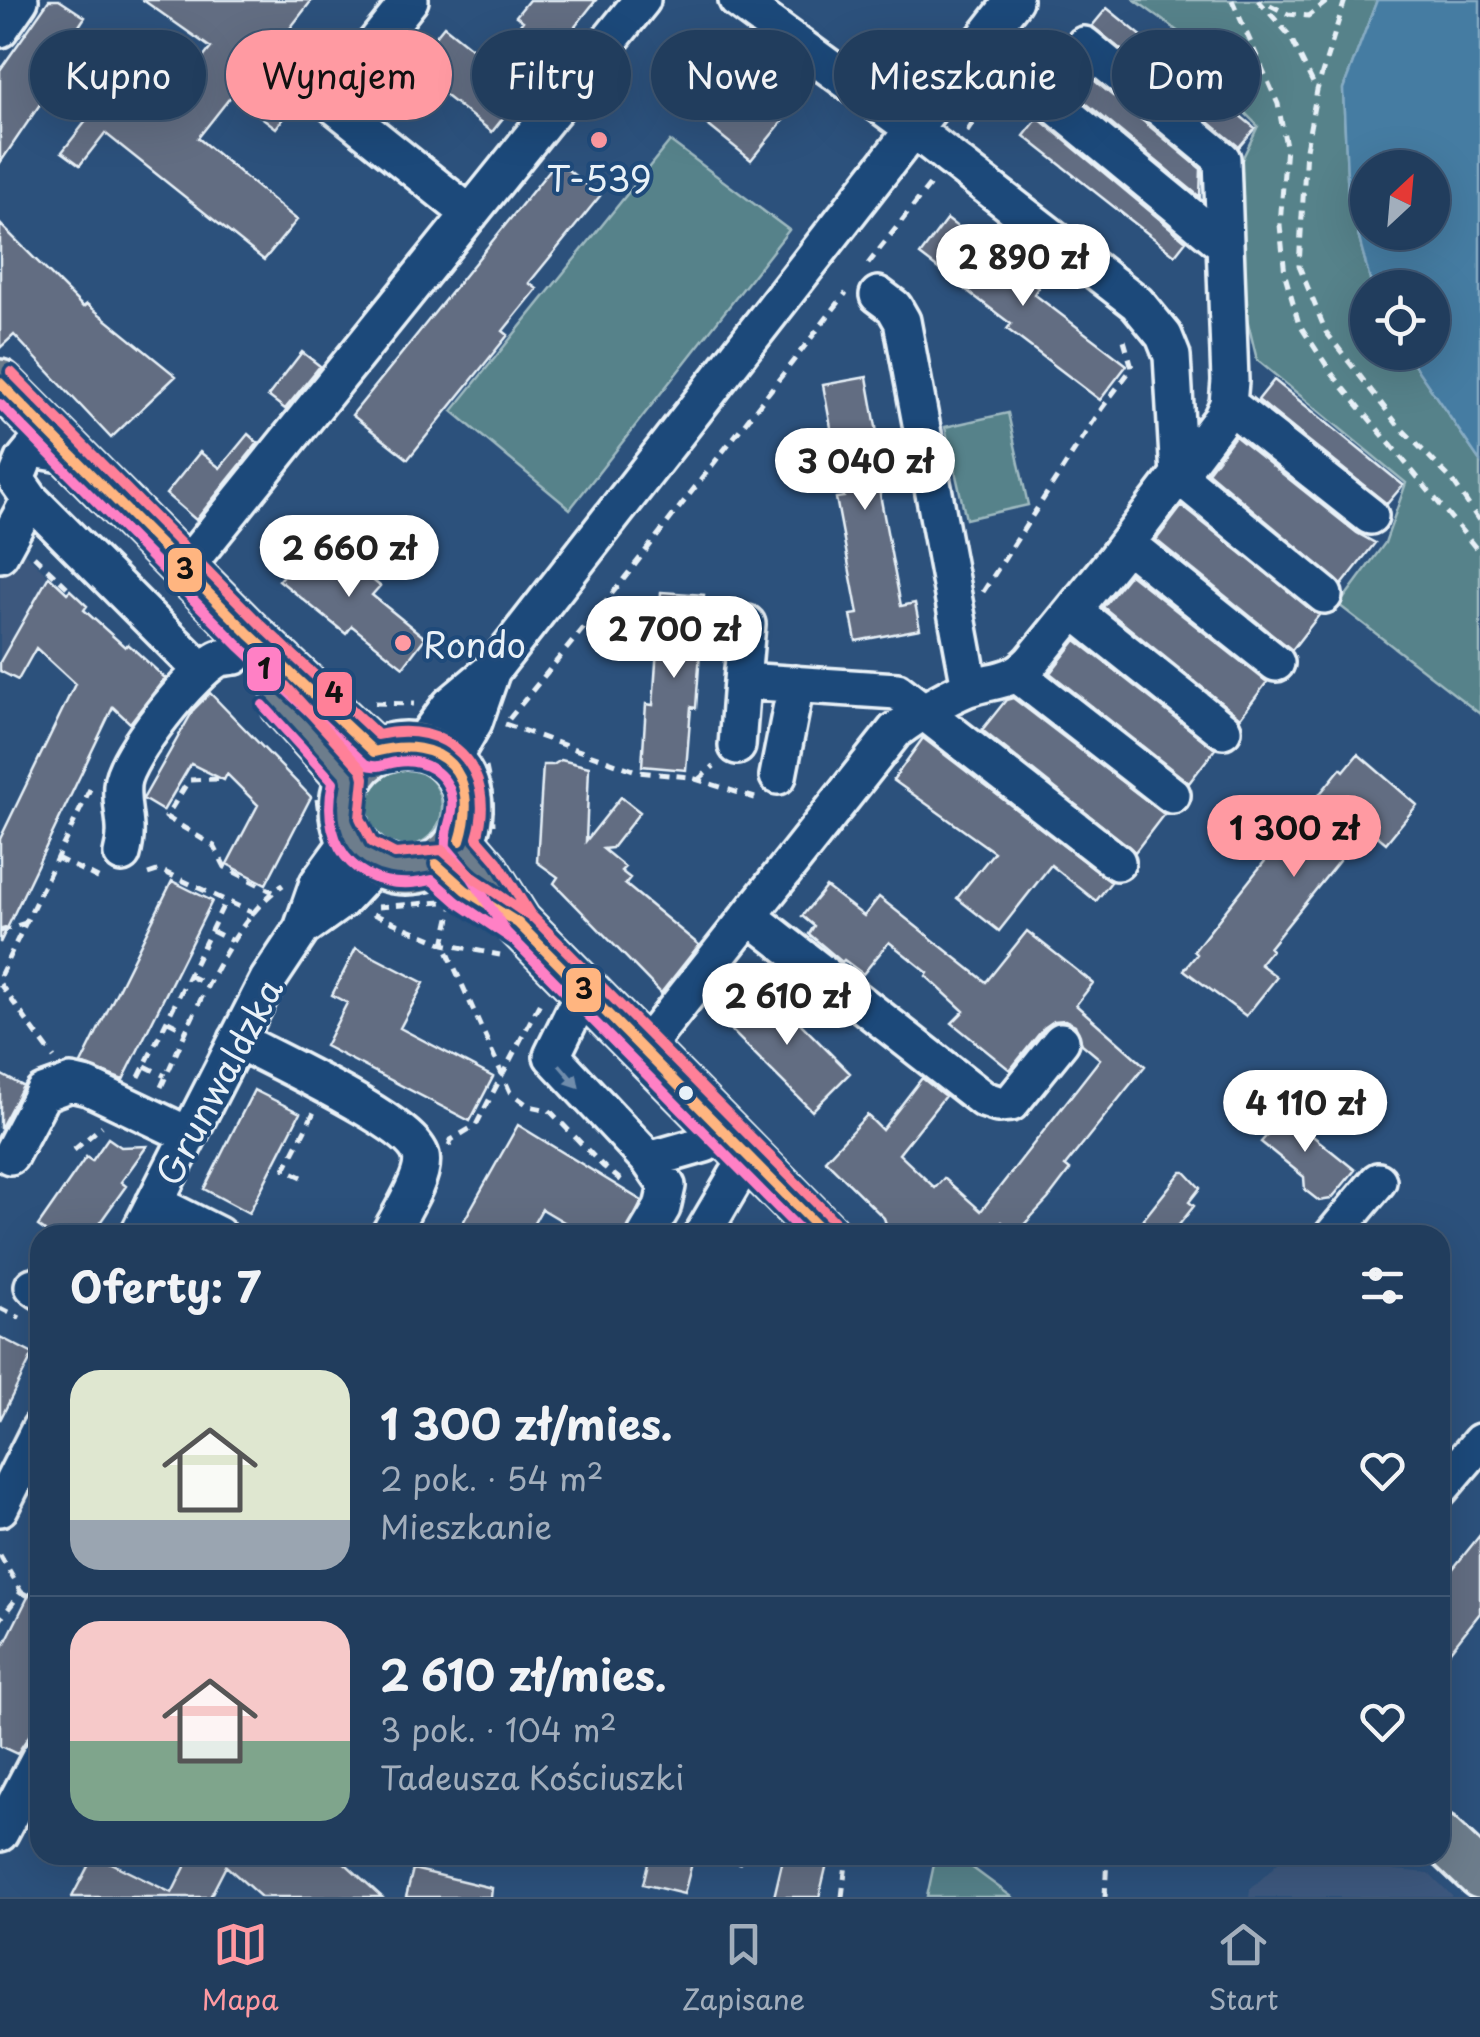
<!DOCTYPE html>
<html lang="pl">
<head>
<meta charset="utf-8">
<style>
  :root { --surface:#213d5d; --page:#2d4866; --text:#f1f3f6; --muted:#a2aebc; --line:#3e5672; --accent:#ff9aa2 }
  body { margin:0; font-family:"Playpen Sans",sans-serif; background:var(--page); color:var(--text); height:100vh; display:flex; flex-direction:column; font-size:38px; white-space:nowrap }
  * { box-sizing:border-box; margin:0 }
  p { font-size:32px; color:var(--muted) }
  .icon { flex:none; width:55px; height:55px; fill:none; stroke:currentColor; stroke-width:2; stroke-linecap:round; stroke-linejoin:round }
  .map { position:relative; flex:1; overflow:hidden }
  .sheet { position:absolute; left:30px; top:1225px; width:1420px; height:640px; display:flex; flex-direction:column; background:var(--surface); border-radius:30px; box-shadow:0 10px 40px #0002,0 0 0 2px var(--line) }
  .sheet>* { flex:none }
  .top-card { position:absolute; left:30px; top:30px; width:1420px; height:90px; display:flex; gap:20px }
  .needle { width:65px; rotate:26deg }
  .buttons { position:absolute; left:1350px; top:150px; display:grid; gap:20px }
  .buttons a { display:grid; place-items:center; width:100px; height:100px; border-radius:50%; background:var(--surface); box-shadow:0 10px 40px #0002,0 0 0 2px var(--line); font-size:50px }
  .price { position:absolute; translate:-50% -85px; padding:0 22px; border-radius:35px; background:#fff; color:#222; font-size:32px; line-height:65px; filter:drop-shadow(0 2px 5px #0008) }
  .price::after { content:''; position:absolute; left:50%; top:60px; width:30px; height:22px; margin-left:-15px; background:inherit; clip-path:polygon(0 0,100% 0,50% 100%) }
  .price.selected { background:var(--accent); color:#111 }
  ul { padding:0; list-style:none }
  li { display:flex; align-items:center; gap:30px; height:250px; padding:0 40px }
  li+li { border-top:2px solid var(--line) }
  li span { display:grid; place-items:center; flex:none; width:280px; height:200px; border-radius:30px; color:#555 }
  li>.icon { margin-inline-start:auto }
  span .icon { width:120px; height:120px; fill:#fffc; stroke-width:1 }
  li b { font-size:42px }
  h2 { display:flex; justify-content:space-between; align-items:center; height:120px; padding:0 40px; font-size:42px }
  .tag { padding:0 35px; border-radius:45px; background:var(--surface); box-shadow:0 10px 40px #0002,0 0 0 2px var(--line); font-size:35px; line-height:90px }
  .tag.selected { background:var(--accent); color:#111 }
  .menu { display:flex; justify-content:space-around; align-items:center; height:140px; border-top:2px solid var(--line); background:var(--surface); font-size:28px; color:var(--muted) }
  .menu a { display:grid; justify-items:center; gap:5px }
  .menu .selected { color:var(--accent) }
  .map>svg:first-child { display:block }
  .built { fill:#3c597e }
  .green { fill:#56828a; stroke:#9fbac1; stroke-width:2.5 }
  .water { fill:#457ca2; stroke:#86abc4; stroke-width:2.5; fill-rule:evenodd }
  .building { fill:#626d82; stroke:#e8f1f8; stroke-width:2.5 }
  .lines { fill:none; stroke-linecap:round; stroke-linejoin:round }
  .minor-casing { stroke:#e8f1f8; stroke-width:42 }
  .major-casing { stroke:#e8f1f8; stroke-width:52 }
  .path { stroke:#e8f1f8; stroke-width:5; stroke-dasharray:10 8; stroke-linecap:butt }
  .minor { stroke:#1f4a7a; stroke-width:35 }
  .major { stroke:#6d7d8c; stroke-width:45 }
  .bus-1-casing { stroke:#1f4a7a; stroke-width:18 }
  .bus-2-casing { stroke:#1f4a7a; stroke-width:18 }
  .bus-3-casing { stroke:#1f4a7a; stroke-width:18 }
  .bus-1 { stroke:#ffb580; stroke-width:10 }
  .bus-2 { stroke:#ff80c5; stroke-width:10 }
  .bus-3 { stroke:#ff8098; stroke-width:10 }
  .oneway { fill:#6f8dac }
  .poi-dot { fill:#ff9aa2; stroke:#1f4a7a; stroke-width:4 }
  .bus-dot { fill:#e8f1f8; stroke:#1f4a7a; stroke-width:4 }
  .labels { text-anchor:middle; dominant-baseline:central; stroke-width:8; stroke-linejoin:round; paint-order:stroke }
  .poi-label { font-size:35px; fill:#e8f1f8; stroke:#1f4a7a }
  .street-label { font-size:35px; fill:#e8f1f8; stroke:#1f4a7a }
  .line-badge { stroke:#1f4a7a; stroke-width:4 }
  .pale-badge-label { font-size:28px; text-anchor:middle; font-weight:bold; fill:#111 }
</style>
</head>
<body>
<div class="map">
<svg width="1480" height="1897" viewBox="0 0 1480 1897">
  <rect width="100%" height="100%" fill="#2c517c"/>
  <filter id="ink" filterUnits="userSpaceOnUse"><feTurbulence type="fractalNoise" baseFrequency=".01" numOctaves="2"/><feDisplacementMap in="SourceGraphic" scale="20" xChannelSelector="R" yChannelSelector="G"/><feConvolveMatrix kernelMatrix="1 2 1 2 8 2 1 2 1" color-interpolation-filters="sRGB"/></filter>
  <g filter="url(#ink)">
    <path class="built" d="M0,530L49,576L0,662Z
      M1286,1855H1376L1394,1870L1429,1873L1453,1897H1249L1250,1890Z"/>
    <path class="green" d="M1135,0H1377L1343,89L1348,197L1372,287L1368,288V352L1406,353L1480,461V714L1339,605L1385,543L1406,483L1257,360L1244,306L1237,170L1258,126L1195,63L1191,41Z
      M670,141L789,230L570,509L452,411Z
      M1008,413L1028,505L966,519L945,427Z
      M362 807a40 40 0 1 1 80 0a40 40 0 1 1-80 0Z
      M936,1855H955L1012,1897H927Z"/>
    <path class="water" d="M1377,0H1480V461L1406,353L1432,352V288L1372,287L1348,197L1343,89ZM1368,168H1432V232H1368Z"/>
    <path class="building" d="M49,0H59L85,17L57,59L106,92L128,59L176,91L211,48L143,0H312L274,49L313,79L276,128L232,95L198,138L297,220L264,260L105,133L80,165L62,152L90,116L51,88L0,163V70Z
      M529,0H596L492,132L424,79L429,73L415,62L444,26L483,57L489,49L496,55L523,21L516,16Z
      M1107,8L1255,128L1239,147L1092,26Z
      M701,31L795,106L751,160L658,85Z
      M1066,57L1201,169L1200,197L1064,85L1049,78Z
      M1038,118L1186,241L1175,255L1024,136Z
      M557,161L600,196L529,283L537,289L503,331L508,335L408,459L352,415Z
      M947,219L1038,288L1034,294L1127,365L1100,400L1007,329L1011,324L920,255Z
      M0,224L83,307L87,304L176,376L111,438L14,335L0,348Z
      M302,352L320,366L285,409L268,396Z
      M867,377L887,488L879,489L901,606L915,603L920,629L856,641L851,615L858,614L836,498L844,497L823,385Z
      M1274,380L1403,485L1387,504L1258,400Z
      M248,434L258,443L196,520L166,494L200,452L220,468Z
      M1235,436L1357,533L1375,543L1342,585L1208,472Z
      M1182,506L1319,615L1292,650L1156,540Z
      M316,535L380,586L372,595L425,638L403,667L352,626L346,634L279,580Z
      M1130,574L1267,682L1240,718L1103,607Z
      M49,576L67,593L70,590L87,606L84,610L125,647L128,644L165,678L130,723L113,707L0,943V839L75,684L36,648L18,680L0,671V662Z
      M661,592L704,595L696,708L691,707L686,770L642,766L646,704L653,705Z
      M1076,640L1215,749L1189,783L1050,673Z
      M210,693L311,797L266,884L227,864L258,805L227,774L224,780L191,764L163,811L143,799L194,709Z
      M1013,698L1164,814L1135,852L982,730L1006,700Z
      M923,738L1111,882L1096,901L1051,865L999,931L957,898L994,852L893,780Z
      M1358,754L1417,805L1386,843L1369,829L1358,843L1355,841L1269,948L1271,950L1260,964L1277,977L1246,1016L1184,970L1197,954L1194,951L1256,872L1341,768L1344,771Z
      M561,760L589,767L586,841L621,797L640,812L612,848L603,849L625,867L621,871L630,878L625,884L699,945L661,993L554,883L558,877L537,862L543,765H553Z
      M172,881L212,901L123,1080L81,1064Z
      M826,887L864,916L879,897L986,982L1027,931L1093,983L1076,1005L1145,1066L1065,1166L1070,1170L1048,1199L1016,1233L1002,1222L999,1226L1009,1235H875L886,1224L884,1218L825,1160L867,1115L882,1130L922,1078L945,1096L899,1154L935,1188L944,1178L981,1211L1100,1059L1082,1044L1075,1025L1065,1020L1054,1021L1044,1028L1010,1070L952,1023L964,1011L926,976L928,973L889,942L863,974L844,960L842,962L809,934L814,926L802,916Z
      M356,948L424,983L400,1028L493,1077L470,1121L325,1046L347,1003L332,995Z
      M761,984L850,1073L812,1111L723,1022Z
      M0,1074L23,1086L0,1129Z
      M254,1090L300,1113L249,1213L204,1189Z
      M1273,1104L1355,1170L1331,1199L1319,1201L1305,1190L1304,1177L1261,1142L1270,1132L1256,1121Z
      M518,1125L642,1201L625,1235H586L542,1209L527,1235H456Z
      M108,1138L121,1147L147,1146L121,1182L126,1186L91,1235H51L38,1226L86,1157L92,1161Z
      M1181,1172H1185L1200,1188L1189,1202L1194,1206L1171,1235H1131Z
      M0,1337L33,1354L0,1420Z
      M1480,1535V1613L1440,1664V1585Z
      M40,1573V1719L17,1754L0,1746V1646L4,1645Z
      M94,1855L172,1893L191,1855H336L382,1897H261L226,1866L210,1897H72Z
      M656,1855H694L684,1894L643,1884L649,1859L654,1861Z
      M784,1855H829L819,1897H774Z
      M413,1869L492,1888L491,1897H406Z"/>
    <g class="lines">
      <g class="minor-casing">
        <path id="minor" d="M410,0L329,101L470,214
          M737,0L913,129L1137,303L1164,336L1172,356L1179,476L1324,595
          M0,29L20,0
          M1050,101L1225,245
          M878,295L894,307L902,321L970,687
          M1228,404L1370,516
          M30,499L202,671
          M1127,544L1276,663
          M0,554L30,499L16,479L24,460L33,449L74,456
          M185,568L642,0
          M1074,611L1223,730
          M747,624L742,681L897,691L1117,862
          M1018,675L1172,795
          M420,746L450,705L493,669L1014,0
          M737,746L742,681
          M451,762L474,722L492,670
          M778,776L796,684
          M122,854C130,826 120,811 122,785C124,757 194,669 220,658C221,658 234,656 235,656
          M749,916L983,1099L998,1104L1011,1103L1061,1041
          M302,929L341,901L376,864
          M590,996L575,1009L552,1056L649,1160L705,1144L722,1130
          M237,1040C272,1059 413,1123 421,1156C426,1176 398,1217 389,1235
          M643,1050L895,731C917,715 940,700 966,689C993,678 1009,685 1032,661L1114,560L1221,419L1228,404L1230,381L1222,159L1084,45
          M10,1156L43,1093L71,1083L88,1087L189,1135
          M154,1203L218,1235
          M138,1235L268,980L302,929L318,883L350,839
          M646,1235L662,1208L667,1186L649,1160
          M702,1235L736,1177L753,1161
          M1333,1235L1378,1181
          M33,1286L40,1291
          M1440,1489L1480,1442
          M0,1508L40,1428
          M0,1833L40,1757"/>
      </g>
      <g class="major-casing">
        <path id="major" d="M0,383L249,634L374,752
          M284,705L349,778
          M343 808a63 63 0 1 1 126 0a63 63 0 1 1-126 0Z
          M460,841L484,869L518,923L826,1235
          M1440,1837L1480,1875"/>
      </g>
      <path class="path" d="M1232,0L1278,104L1286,146L1280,225L1285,275L1299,324L1333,375L1480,553
        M1258,0L1290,36L1316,89
        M1345,0L1317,90L1306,149L1299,266L1326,332L1397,424L1452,480L1480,522
        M1270,5L1288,14L1308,16L1329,0
        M967,132L1026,41
        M868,264L932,182
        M34,556L67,587
        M983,592L1102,408L1132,368L1124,340
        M375,703L414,704
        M509,719L623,580L846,293
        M505,724L639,772L689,777L755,798
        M486,767L492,796L493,825
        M218,779L189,780L166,817L214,846L225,867L273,892
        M698,780L714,766
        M317,799L321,827
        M57,858L104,881
        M148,874L160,870L255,914
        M454,900L444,944L510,1092L529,1106L549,1110L603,1166L622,1181
        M378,907L453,901L467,913
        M373,914L444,944L500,955
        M0,931L26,923
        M212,931L232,941
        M0,976L90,789
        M190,976L210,986
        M0,984L54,1058
        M168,1021L188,1031
        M145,1066L165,1076
        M139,1077L226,900
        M161,1087C189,1027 228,922 283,885
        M449,1146L451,1140L476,1125L543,997
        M74,1150L102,1126
        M302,1177L285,1169L314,1112
        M0,1308L20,1318
        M0,1555L21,1592L0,1620
        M21,1592L40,1602
        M1381,1855L1384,1858L1388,1855
        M732,1860L745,1863L747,1855
        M842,1897L847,1855
        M1105,1897L1107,1855"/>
      <use href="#minor" class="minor"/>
      <use href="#major" class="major"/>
      <g class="bus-1-casing">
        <path id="bus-1" d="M0,383L249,634L374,752
          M374,752C443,734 481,773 460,841
          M436,864L465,890L518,923L826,1235"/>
      </g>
      <g class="bus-2-casing">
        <path id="bus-2" d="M0,404L238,645L365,764C377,769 384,764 397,762C422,758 448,772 452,799C455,816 444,830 446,847L472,878L506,932L805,1235
          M263,705L333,782C318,851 363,896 432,880L457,902L515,941"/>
      </g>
      <g class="bus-3-casing">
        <path id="bus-3" d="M11,372L259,623L378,735C448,718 498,769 477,838L497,861L530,914L837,1224
          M285,685L362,770L364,778L360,818L372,842L395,854L442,850L474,878L531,917"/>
      </g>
      <use href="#bus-1" class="bus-1"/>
      <use href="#bus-2" class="bus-2"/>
      <use href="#bus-3" class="bus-3"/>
    </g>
    <defs><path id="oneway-solid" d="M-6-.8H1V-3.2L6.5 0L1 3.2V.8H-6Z" transform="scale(2.5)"/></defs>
    <use class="oneway" href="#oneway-solid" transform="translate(569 1076) rotate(49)"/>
  </g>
  <g class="poi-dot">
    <circle cx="599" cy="140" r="10"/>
    <circle cx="403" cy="643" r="10"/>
  </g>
  <circle class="bus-dot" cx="686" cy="1093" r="9"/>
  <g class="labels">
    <g class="poi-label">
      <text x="599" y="177">T-539</text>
      <text x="423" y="643" text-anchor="start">Rondo</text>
    </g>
    <g class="street-label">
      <text transform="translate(218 1081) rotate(-62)">Grunwaldzka</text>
    </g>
  </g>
  <g class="line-badge">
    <rect x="166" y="546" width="38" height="48" rx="10" fill="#ffb580"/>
    <rect x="245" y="645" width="38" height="48" rx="10" fill="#ff80c5"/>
    <rect x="315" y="670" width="39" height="48" rx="10" fill="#ff8098"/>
    <rect x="564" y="966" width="39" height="48" rx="10" fill="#ffb580"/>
  </g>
  <g class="pale-badge-label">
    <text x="185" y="579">3</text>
    <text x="264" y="679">1</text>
    <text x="334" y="703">4</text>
    <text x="584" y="999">3</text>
  </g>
</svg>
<div class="buttons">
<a><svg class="needle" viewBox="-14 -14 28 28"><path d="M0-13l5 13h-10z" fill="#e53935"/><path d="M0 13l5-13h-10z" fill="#a2aebc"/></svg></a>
<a><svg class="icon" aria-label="locate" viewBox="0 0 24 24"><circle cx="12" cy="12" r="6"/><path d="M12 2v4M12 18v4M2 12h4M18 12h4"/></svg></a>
</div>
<b class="price" style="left:1023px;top:309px">2 890 zł</b>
<b class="price" style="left:865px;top:513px">3 040 zł</b>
<b class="price" style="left:349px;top:600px">2 660 zł</b>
<b class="price" style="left:674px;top:681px">2 700 zł</b>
<b class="price selected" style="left:1294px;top:880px">1 300 zł</b>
<b class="price" style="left:787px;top:1048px">2 610 zł</b>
<b class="price" style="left:1305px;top:1155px">4 110 zł</b>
<div class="top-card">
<a class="tag">Kupno</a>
<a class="tag selected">Wynajem</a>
<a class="tag">Filtry</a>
<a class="tag">Nowe</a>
<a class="tag">Mieszkanie</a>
<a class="tag">Dom</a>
</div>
<section class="sheet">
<h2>Oferty: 7<svg class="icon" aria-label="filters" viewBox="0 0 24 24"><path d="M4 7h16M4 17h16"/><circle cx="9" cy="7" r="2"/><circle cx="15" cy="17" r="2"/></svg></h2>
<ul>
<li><span style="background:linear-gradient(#dfe7d0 75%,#9aa5b1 0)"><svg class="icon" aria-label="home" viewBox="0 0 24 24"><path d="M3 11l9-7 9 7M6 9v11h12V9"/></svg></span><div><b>1 300 zł/mies.</b><p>2 pok. · 54 m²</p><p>Mieszkanie</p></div><svg class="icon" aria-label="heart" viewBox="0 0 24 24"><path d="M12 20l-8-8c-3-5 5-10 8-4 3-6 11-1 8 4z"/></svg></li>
<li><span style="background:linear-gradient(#f6c9c9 60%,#7fa58c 0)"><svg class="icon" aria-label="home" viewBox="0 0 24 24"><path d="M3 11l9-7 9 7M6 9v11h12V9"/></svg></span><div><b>2 610 zł/mies.</b><p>3 pok. · 104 m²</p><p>Tadeusza Kościuszki</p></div><svg class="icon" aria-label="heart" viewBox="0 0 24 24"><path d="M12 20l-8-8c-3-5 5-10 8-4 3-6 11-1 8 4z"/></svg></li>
</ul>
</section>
</div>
<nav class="menu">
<a class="selected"><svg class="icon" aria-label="map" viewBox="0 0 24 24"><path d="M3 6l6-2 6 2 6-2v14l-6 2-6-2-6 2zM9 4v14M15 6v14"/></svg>Mapa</a>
<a><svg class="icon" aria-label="saved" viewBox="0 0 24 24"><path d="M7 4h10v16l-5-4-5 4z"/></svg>Zapisane</a>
<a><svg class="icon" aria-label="home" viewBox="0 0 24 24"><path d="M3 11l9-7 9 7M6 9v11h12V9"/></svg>Start</a>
</nav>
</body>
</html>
